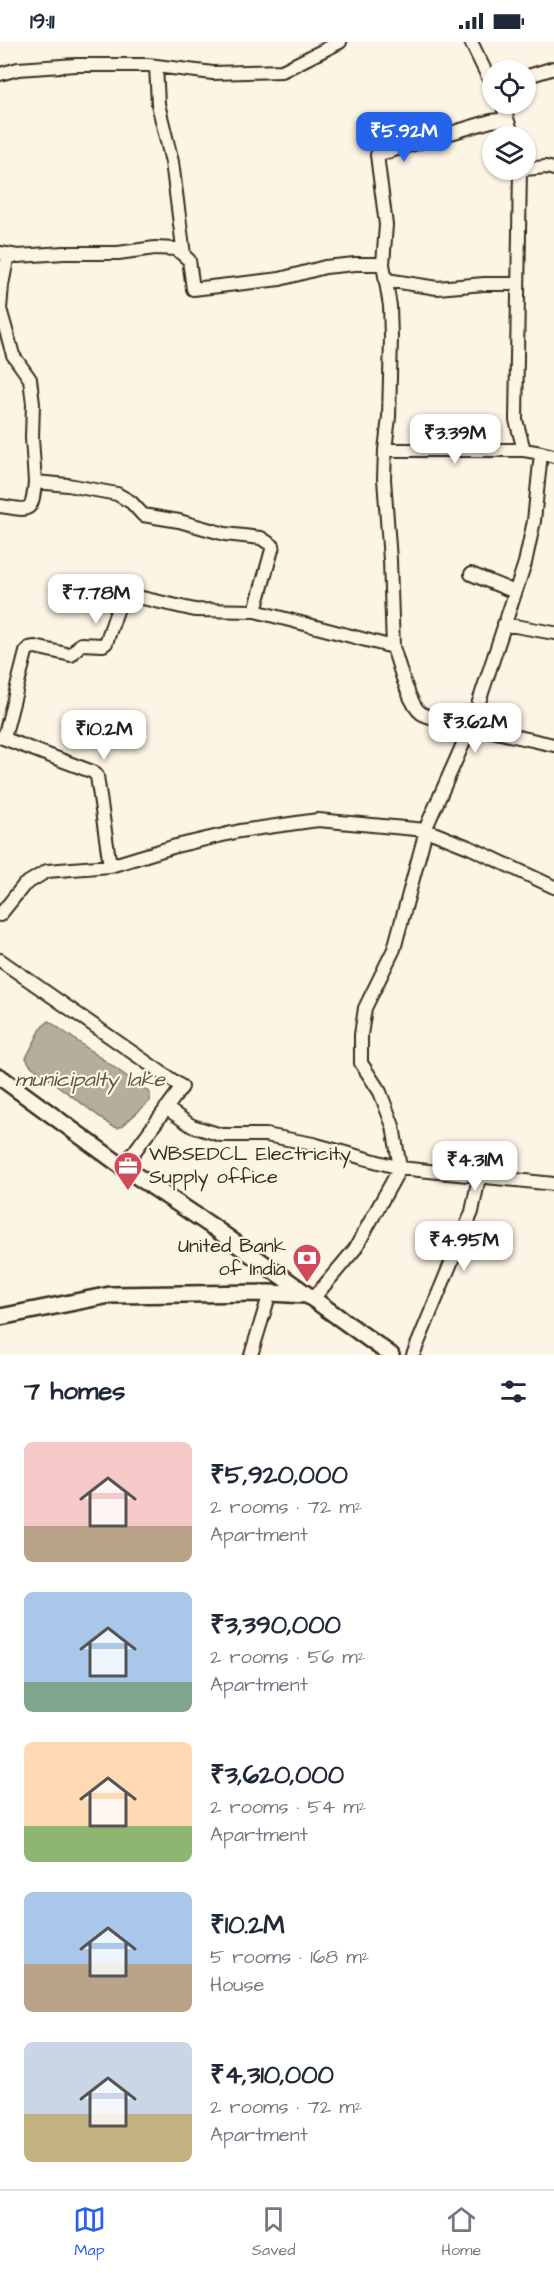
<!DOCTYPE html>
<html lang="en">
<head>
<meta charset="utf-8">
<style>
  :root { --surface:#fff; --page:#f2f2f3; --text:#1f2937; --muted:#747a83; --line:#e0e1e3; --accent:#2563eb }
  body { margin:0; font-family:"Architects Daughter",sans-serif; background:var(--page); color:var(--text); height:100vh; display:flex; flex-direction:column; font-size:22px; white-space:nowrap }
  * { box-sizing:border-box; margin:0 }
  p { font-size:20px; color:var(--muted) }
  .icon { flex:none; width:33px; height:33px; fill:none; stroke:currentColor; stroke-width:2; stroke-linecap:round; stroke-linejoin:round }
  .map { position:relative; height:1313px; overflow:hidden }
  .side { display:flex; flex-direction:column; background:var(--surface); flex:1 }
  .side>* { flex:none }
  .fabs { position:absolute; left:482px; top:18px; display:grid; gap:12px }
  .fabs a { display:grid; place-items:center; width:54px; height:54px; border-radius:50%; background:var(--surface); box-shadow:0 2px 4px #0004; font-size:30px }
  .price { position:absolute; translate:-50% -51px; padding:0 14px; border-radius:12px; background:#fff; color:#222; font-size:20px; line-height:39px; filter:drop-shadow(0 2px 3px #0008) }
  .price::after { content:''; position:absolute; left:50%; top:36px; width:18px; height:14px; margin-left:-9px; background:inherit; clip-path:polygon(0 0,100% 0,50% 100%) }
  .price.selected { background:var(--accent); color:#fff }
  ul { padding:0; list-style:none }
  li { display:flex; align-items:center; gap:18px; height:150px; padding:0 24px }
  li span { display:grid; place-items:center; flex:none; width:168px; height:120px; border-radius:9px; color:#555 }
  li>.icon { margin-inline-start:auto }
  span .icon { width:72px; height:72px; fill:#fffc; stroke-width:1 }
  li b { font-size:26px }
  h2 { display:flex; justify-content:space-between; align-items:center; height:72px; padding:0 24px; font-size:26px }
  .status { display:flex; justify-content:space-between; align-items:center; height:42px; padding:0 30px; background:var(--surface); direction:ltr }
  .status svg { height:16px; fill:currentColor }
  .tabs { display:flex; justify-content:space-around; align-items:center; height:84px; border-top:2px solid var(--line); background:var(--surface); font-size:16px; color:var(--muted) }
  .tabs a { display:grid; justify-items:center; gap:3px }
  .tabs .selected { color:var(--accent) }
  .map>svg:first-child { display:block }
  .water { fill:#b7ad9e; stroke:#85796b; stroke-width:1.5 }
  .lines { fill:none; stroke-linecap:round; stroke-linejoin:round }
  .minor-casing { stroke:#3b2a1e; stroke-width:16 }
  .major-casing { stroke:#3b2a1e; stroke-width:20 }
  .minor { stroke:#fcf5e5; stroke-width:12 }
  .major { stroke:#fcf5e5; stroke-width:15 }
  .labels { text-anchor:middle; dominant-baseline:central; stroke-width:4.5; stroke-linejoin:round; paint-order:stroke }
  .poi-label { font-size:20px; fill:#3b2a1e; stroke:#fcf5e5; text-anchor:start }
  .water-label { font-size:21px; font-style:italic; fill:#605144; stroke:#fcf5e5 }
</style>
</head>
<body>
<div class="status"><b>19:11</b><svg viewBox="0 0 49 12"><path d="M0 12V9h3v3zM5 12V6h3v6zM10 12V3h3v9zM15 12V0h3v12zM26 1h20v11H26zM47 4h2v5h-2z"/></svg></div>
<div class="map">
<svg width="554" height="1313" viewBox="0 0 554 1313">
  <rect width="100%" height="100%" fill="#fcf5e5"/>
  <filter id="ink" filterUnits="userSpaceOnUse"><feTurbulence type="fractalNoise" baseFrequency=".0167" numOctaves="2"/><feDisplacementMap in="SourceGraphic" scale="12" xChannelSelector="R" yChannelSelector="G"/><feConvolveMatrix kernelMatrix="1 2 1 2 8 2 1 2 1" color-interpolation-filters="sRGB"/></filter>
  <g filter="url(#ink)">
    <path class="water" d="M49,979L150,1051V1059L122,1084L118,1086L112,1084L30,1023L26,1016L42,985Z"/>
    <g class="lines">
      <g class="minor-casing">
        <path id="minor" d="M471,0L492,43
          M156,24L158,62L172,120L184,213
          M0,32L18,27L76,23H148L213,31L282,29L340,0
          M525,35L554,26
          M502,62L513,94
          M525,127L546,125L554,127
          M0,211L18,214L64,211H118L155,206L176,207L189,218L193,247L280,237L325,225L355,222H383L390,264L391,295L389,375L385,408L384,437L390,518L393,605C398,620 409,663 421,671C424,673 430,675 434,676L554,703
          M8,212L2,243L0,267L13,313L30,337L33,362L32,396L35,440L68,443L117,452L131,460L143,473L179,479L225,492L261,496L273,504L255,569L393,605
          M383,222L386,183L377,113L491,79L507,77
          M387,238L437,246L484,242H518
          M385,408H524
          M541,411L554,414
          M0,464C29,468 32,473 35,440
          M471,532L515,550
          M504,582L554,591
          M0,695L93,730L97,734L110,824
          M4,696L26,610L29,606L35,605L71,613L81,602L103,603L106,601L121,557L129,553L195,568L255,569
          M0,873L24,843L47,829L110,824L176,804L240,789L318,778L426,788L471,806L554,845
          M0,918L182,1045L123,1125
          M166,1066L192,1084L221,1093H266L313,1102L400,1126L554,1142
          M312,1258L355,1207L400,1126L393,1084L380,1050L361,1021V993L365,966L394,907L428,781L471,684L525,521L534,479L541,411L524,408L516,378L520,128
          M251,1313L270,1251
          M413,1313L472,1170L479,1135"/>
      </g>
      <g class="major-casing">
        <path id="major" d="M0,1035L123,1125L213,1185L391,1313
          M0,1275L110,1253L270,1251L306,1253"/>
      </g>
      <use href="#minor" class="minor"/>
      <use href="#major" class="major"/>
    </g>
  </g>
  <defs>
    <g id="office-pin" transform="scale(1.5)"><path d="M0 17L-7.5 6A9.5 9.5 0 1 1 7.5 6Z" fill="#d1495b" stroke="#fcf5e5"/><path d="M-6-3h4V-5.5h4V-3h4V5H-6ZM-1-4.5V-3h2v-1.5ZM-6 0V1H6V0Z" fill="#fff"/></g>
    <g id="bank-pin" transform="scale(1.5)"><path d="M0 17L-7.5 6A9.5 9.5 0 1 1 7.5 6Z" fill="#d1495b" stroke="#fcf5e5"/><path d="M-6-4H6V4H-6ZM0-2.3a2.3 2.3 0 1 0 0 4.6a2.3 2.3 0 1 0 0-4.6Z" fill="#fff"/></g>
  </defs>
  <g fill-rule="evenodd">
    <use href="#office-pin" x="128" y="1124"/>
    <use href="#bank-pin" x="307" y="1216"/>
  </g>
  <g class="labels">
    <g class="poi-label">
      <text x="149" y="1112">WBSEDCL Electricity<tspan x="149" dy="23">Supply office</tspan></text>
      <text x="286" y="1204" text-anchor="end">United Bank<tspan x="286" dy="23">of India</tspan></text>
    </g>
    <g class="water-label">
      <text x="90" y="1037">municipalty lake</text>
    </g>
  </g>
</svg>
<div class="fabs">
<a><svg class="icon" aria-label="locate" viewBox="0 0 24 24"><circle cx="12" cy="12" r="6"/><path d="M12 2v4M12 18v4M2 12h4M18 12h4"/></svg></a>
<a><svg class="icon" aria-label="layers" viewBox="0 0 24 24"><path d="M12 4l9 5-9 5-9-5zM3 14l9 5 9-5"/></svg></a>
</div>
<b class="price selected" style="left:404px;top:121px">₹5.92M</b>
<b class="price" style="left:455px;top:423px">₹3.39M</b>
<b class="price" style="left:96px;top:583px">₹7.78M</b>
<b class="price" style="left:475px;top:712px">₹3.62M</b>
<b class="price" style="left:104px;top:719px">₹10.2M</b>
<b class="price" style="left:475px;top:1150px">₹4.31M</b>
<b class="price" style="left:464px;top:1230px">₹4.95M</b>
</div>
<section class="side">
<h2>7 homes<svg class="icon" aria-label="filters" viewBox="0 0 24 24"><path d="M4 7h16M4 17h16"/><circle cx="9" cy="7" r="2"/><circle cx="15" cy="17" r="2"/></svg></h2>
<ul>
<li><span style="background:linear-gradient(#f6c9c9 70%,#b9a48a 0)"><svg class="icon" aria-label="home" viewBox="0 0 24 24"><path d="M3 11l9-7 9 7M6 9v11h12V9"/></svg></span><div><b>₹5,920,000</b><p>2 rooms · 72 m²</p><p>Apartment</p></div></li>
<li><span style="background:linear-gradient(#a9c7e8 75%,#7fa58c 0)"><svg class="icon" aria-label="home" viewBox="0 0 24 24"><path d="M3 11l9-7 9 7M6 9v11h12V9"/></svg></span><div><b>₹3,390,000</b><p>2 rooms · 56 m²</p><p>Apartment</p></div></li>
<li><span style="background:linear-gradient(#ffd9b3 70%,#8fb573 0)"><svg class="icon" aria-label="home" viewBox="0 0 24 24"><path d="M3 11l9-7 9 7M6 9v11h12V9"/></svg></span><div><b>₹3,620,000</b><p>2 rooms · 54 m²</p><p>Apartment</p></div></li>
<li><span style="background:linear-gradient(#a9c7e8 60%,#b9a48a 0)"><svg class="icon" aria-label="home" viewBox="0 0 24 24"><path d="M3 11l9-7 9 7M6 9v11h12V9"/></svg></span><div><b>₹10.2M</b><p>5 rooms · 168 m²</p><p>House</p></div></li>
<li><span style="background:linear-gradient(#c9d6e8 60%,#c2b280 0)"><svg class="icon" aria-label="home" viewBox="0 0 24 24"><path d="M3 11l9-7 9 7M6 9v11h12V9"/></svg></span><div><b>₹4,310,000</b><p>2 rooms · 72 m²</p><p>Apartment</p></div></li>
</ul>
</section>
<nav class="tabs">
<a class="selected"><svg class="icon" aria-label="map" viewBox="0 0 24 24"><path d="M3 6l6-2 6 2 6-2v14l-6 2-6-2-6 2zM9 4v14M15 6v14"/></svg>Map</a>
<a><svg class="icon" aria-label="saved" viewBox="0 0 24 24"><path d="M7 4h10v16l-5-4-5 4z"/></svg>Saved</a>
<a><svg class="icon" aria-label="home" viewBox="0 0 24 24"><path d="M3 11l9-7 9 7M6 9v11h12V9"/></svg>Home</a>
</nav>
</body>
</html>
